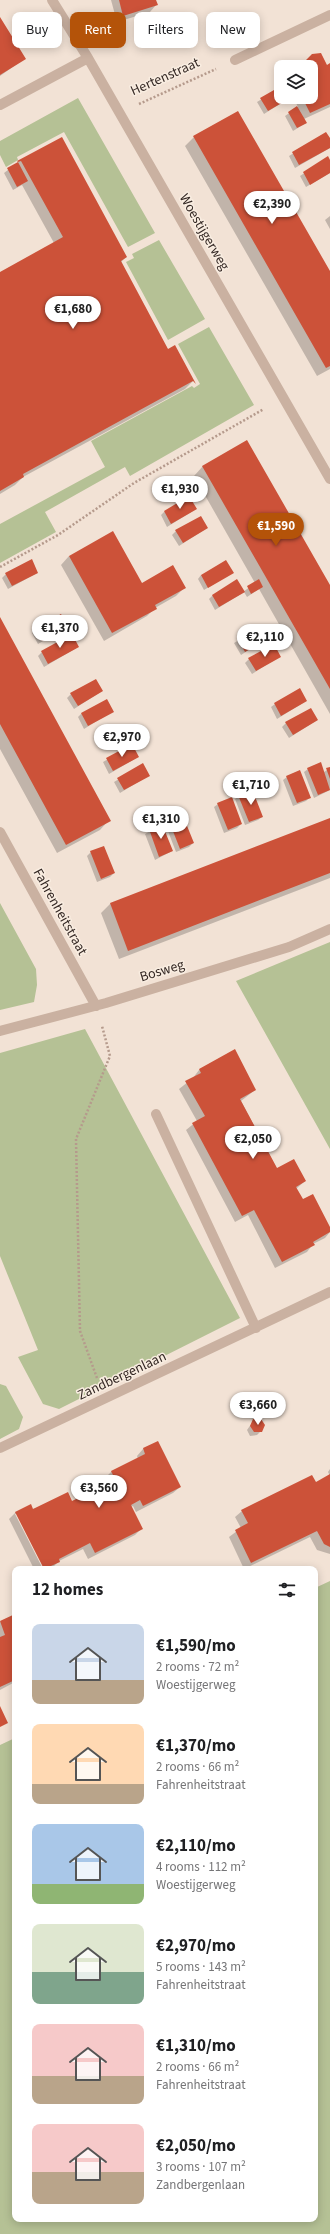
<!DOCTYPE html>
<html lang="en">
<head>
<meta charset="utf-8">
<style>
  :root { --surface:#fff; --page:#f6f6f6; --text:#202124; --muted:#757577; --accent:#b45309 }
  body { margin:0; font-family:"Source Sans 3",sans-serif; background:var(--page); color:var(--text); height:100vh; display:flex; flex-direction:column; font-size:15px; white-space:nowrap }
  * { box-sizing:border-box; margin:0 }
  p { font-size:13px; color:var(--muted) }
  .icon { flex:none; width:22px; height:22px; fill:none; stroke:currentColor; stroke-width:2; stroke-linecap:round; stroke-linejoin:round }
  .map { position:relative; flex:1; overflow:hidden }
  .details { position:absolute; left:12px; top:1566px; width:306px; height:656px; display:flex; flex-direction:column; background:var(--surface); border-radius:8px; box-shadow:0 2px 10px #0003 }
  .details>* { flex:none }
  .guide { position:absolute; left:12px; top:12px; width:306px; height:36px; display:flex; gap:8px }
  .controls { position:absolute; left:274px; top:60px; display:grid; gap:8px }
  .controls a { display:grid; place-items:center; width:44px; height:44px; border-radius:8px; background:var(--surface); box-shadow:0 2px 10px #0003; font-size:20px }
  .price { position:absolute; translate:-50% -34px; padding:0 9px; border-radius:14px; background:#fff; color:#222; font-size:13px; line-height:26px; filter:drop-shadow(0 1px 2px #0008) }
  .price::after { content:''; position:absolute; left:50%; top:24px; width:12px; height:9px; margin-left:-6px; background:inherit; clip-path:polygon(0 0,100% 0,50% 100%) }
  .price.selected { background:var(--accent); color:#fff }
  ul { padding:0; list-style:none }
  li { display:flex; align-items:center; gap:12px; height:100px; padding:0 20px }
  li span { display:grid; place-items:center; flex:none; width:112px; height:80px; border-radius:8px; color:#555 }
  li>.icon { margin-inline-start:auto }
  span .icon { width:48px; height:48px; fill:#fffc; stroke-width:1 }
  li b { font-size:17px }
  h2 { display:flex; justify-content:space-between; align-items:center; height:48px; padding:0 20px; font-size:17px }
  .pill { padding:0 14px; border-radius:8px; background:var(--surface); box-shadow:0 2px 10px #0003; font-size:14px; line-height:36px }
  .pill.selected { background:var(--accent); color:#fff }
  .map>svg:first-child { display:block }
  .green { fill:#b5c195 }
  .shadow { fill:#0003 }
  .building { fill:#cc5239 }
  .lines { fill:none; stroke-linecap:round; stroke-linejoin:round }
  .path { stroke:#b59a8c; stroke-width:2.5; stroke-dasharray:2 2; stroke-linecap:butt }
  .minor { stroke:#cab1a1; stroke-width:10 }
  .labels { text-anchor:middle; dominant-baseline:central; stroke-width:3; stroke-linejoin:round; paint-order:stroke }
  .street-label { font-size:14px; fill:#342824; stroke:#f9ede1 }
</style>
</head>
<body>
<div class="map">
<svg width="330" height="2234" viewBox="0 0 330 2234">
  <rect width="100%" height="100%" fill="#f2e2d5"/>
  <path class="green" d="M78,98L155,233L128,247L64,132L17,157L18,160L6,167L0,155V141Z
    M159,240L205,319L168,340L126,262L134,258L132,254Z
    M209,327L254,405L130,476L125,467L45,512L56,532L0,563V524L105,467L91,441L192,386L194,388L200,384L178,344Z
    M0,903L36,969L37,985L34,1002L0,1010Z
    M330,942V1149L236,981Z
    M85,1029L240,1318L59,1409L43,1404L18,1357L38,1350L0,1256V1053Z
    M0,1384L6,1386L23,1417L19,1429L0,1439Z
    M330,1581V2234H0V1745L15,1738V2219H315V1588Z"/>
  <path class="shadow" d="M111,0H155L156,5L150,12L117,22Z
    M0,19L24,59L0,76Z
    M312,55L327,66L330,64V107L304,119L306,123L293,131L285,116L298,107L293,97H311V67H301Z
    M281,87V97H291L264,114L257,102Z
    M326,133L330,140V148L295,168L289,156Z
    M194,137L330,273V369L317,376L185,146Z
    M327,158L330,162V173L306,187L300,176Z
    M21,160L126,257L120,263L168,350L193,381L185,389L23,477L15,485L0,494V273L54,243L22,185L13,190L4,173Z
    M330,216V229L325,220Z
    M203,466L330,587V714L259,589L247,597L244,592L215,610L209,599L213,595L243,592L255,583L194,476Z
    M196,509L167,527L161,515L164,512Z
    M207,528L179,546L172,535L176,531Z
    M69,556L141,585L184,588L176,596L155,608L147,616L104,641L61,565Z
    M37,573L8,589L2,578L6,574Z
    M232,573L204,590L198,579L201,575Z
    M0,619L109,820L100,830L57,853L0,749Z
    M263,626L269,637L241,655L234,643Z
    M67,627L38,644L32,633L36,629Z
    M78,647L44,667L38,656L42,652Z
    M280,656L252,674L245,663L249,659Z
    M102,691L74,709L67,698L71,694Z
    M306,701L277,719L271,707L275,704Z
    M113,711L84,729L78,717L82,713Z
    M317,720L289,738L282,727L286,723Z
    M132,745L138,757L109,774L103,762Z
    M142,765L148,776L120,793L114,782Z
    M330,768V790L314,798L304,772L308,769L324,772Z
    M287,777L309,798L306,801L293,806L283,780Z
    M239,796L262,817L258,820L245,825L235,799Z
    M218,804L241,824L237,828L224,833L214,807Z
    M330,820V878L119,959L101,913L110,904Z
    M170,822L193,843L189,847L176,852L166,826Z
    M162,825L172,851L155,860L145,834Z
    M91,852L114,873L110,877L97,882L87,856Z
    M235,1051L255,1090L241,1101L277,1169L305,1181L296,1189L302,1201L330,1229V1232L325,1238L313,1244L307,1252L275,1268L248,1215L235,1222L186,1130L197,1121L179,1089L193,1078L199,1070Z
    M254,1420L261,1431L257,1435L250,1436L247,1430Z
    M158,1442L180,1487L173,1493L136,1512L133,1506L131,1507L141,1529L135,1535L88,1559L83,1549L59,1561L52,1568L45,1569L18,1514H15L43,1569H34L9,1519L16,1512L71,1502L108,1484L105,1478L112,1471L138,1459L137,1456L143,1449Z
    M330,1469V1554L317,1550L310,1537L244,1569L229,1537L241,1528L235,1517L242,1511L315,1483L330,1476L328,1472Z
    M15,1615V1682L0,1690V1622Z"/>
  <path class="building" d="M119,0H156L158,5L123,16Z
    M0,17L26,59L0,75Z
    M321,53L327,65L330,63V104L310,113L302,97H311V67H309L306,60L312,54Z
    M281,86V97H292L268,111L260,98Z
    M297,106L307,123L297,128L288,112Z
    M238,111L330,271V366L326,368L193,136Z
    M326,132L330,138V148L299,165L292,152Z
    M62,137L127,257L121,261L168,349L175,345L196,384L193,381L107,428L23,474L24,477L0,491V272L63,237L21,161L18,162L17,161Z
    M328,156L330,160V173L310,185L303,172Z
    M18,162L28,181L17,187L7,168Z
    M247,440L330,585V689L202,466Z
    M189,496L197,509L171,524L164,511Z
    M201,516L208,528L183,543L175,530Z
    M113,531L142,583L173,565L186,588L155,605L157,609L112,633L69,556Z
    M32,559L38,573L12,586L5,573Z
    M226,560L234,573L208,588L201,575Z
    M237,579L245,592L219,607L212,595Z
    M259,579L263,587L251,594L247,586Z
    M61,614L68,627L42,641L35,629Z
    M0,617L111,821L66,845L0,724Z
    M263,624L270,637L245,652L238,639Z
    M72,634L79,647L48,664L41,651Z
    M274,644L281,657L256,671L248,658Z
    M96,679L103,691L78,706L70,693Z
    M300,688L307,701L281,716L274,703Z
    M107,699L114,712L88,726L81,713Z
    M311,708L318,720L293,735L285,722Z
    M132,744L139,757L113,771L106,758Z
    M321,762L330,790L318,795L307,768Z
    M143,763L150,776L124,790L117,778Z
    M330,767V779L326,768Z
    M300,770L311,798L297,803L286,776Z
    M252,789L263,817L249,822L238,795Z
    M232,797L242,824L228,830L217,803Z
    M183,816L194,843L180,849L169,821Z
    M330,818V873L128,951L110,903Z
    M162,824L173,851L159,857L149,829Z
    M104,846L115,873L101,879L90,851Z
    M235,1049L256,1090L240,1099L270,1155L277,1168L294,1159L306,1181L296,1187L303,1199L313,1194L330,1227V1232L313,1242L315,1245L282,1262L254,1210L242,1216L192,1123L205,1116L185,1081L201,1073L199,1069Z
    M253,1419H261L265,1425L262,1432H254L250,1426Z
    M158,1441L181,1487L143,1506L140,1500L131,1505L143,1529L95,1553L90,1543L59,1559L60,1562L44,1569L15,1512L31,1504L33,1509L68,1492L72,1501L94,1490L115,1479L111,1471L145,1454L143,1448Z
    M330,1474V1547L324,1544L317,1531L251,1563L235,1530L248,1523L241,1510L312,1475L316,1482Z
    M15,1614V1680L0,1687V1637L5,1635L0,1621Z
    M0,1706L8,1723L0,1727Z"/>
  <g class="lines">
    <path class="path" d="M139,104L216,69
      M0,567L58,535L134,483L264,409
      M97,1378L80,1331L76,1139L110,1056L102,1026"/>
    <path class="minor" d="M52,0L88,58L330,479
      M235,60L330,15
      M0,105L88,58
      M0,832L96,1006
      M0,1031L106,1003L289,947L330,929
      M156,1114L256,1328
      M0,1448L330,1292"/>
  </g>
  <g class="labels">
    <g class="street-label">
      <text transform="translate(165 77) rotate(-24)">Hertenstraat</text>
      <text transform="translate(204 232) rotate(60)">Woestijgerweg</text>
      <text transform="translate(60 912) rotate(61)">Fahrenheitstraat</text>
      <text transform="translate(162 971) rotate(-17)">Bosweg</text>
      <text transform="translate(122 1376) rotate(-25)">Zandbergenlaan</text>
    </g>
  </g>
</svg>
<div class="controls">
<a><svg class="icon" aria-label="layers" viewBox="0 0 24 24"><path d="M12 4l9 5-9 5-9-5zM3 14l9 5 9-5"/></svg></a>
</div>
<b class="price" style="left:272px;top:225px">€2,390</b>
<b class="price" style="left:73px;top:330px">€1,680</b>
<b class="price" style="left:180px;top:510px">€1,930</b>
<b class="price selected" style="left:276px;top:547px">€1,590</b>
<b class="price" style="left:60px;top:649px">€1,370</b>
<b class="price" style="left:265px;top:658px">€2,110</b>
<b class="price" style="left:122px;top:758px">€2,970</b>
<b class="price" style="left:251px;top:806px">€1,710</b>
<b class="price" style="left:161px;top:840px">€1,310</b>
<b class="price" style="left:253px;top:1160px">€2,050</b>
<b class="price" style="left:258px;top:1426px">€3,660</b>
<b class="price" style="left:99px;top:1509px">€3,560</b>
<div class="guide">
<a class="pill">Buy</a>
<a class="pill selected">Rent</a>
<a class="pill">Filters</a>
<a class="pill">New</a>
</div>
<section class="details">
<h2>12 homes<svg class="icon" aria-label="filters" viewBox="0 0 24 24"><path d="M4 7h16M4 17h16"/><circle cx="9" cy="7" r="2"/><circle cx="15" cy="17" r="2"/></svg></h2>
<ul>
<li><span style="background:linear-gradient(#c9d6e8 70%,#b9a48a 0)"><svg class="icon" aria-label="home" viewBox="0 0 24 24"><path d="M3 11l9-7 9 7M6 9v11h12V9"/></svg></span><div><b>€1,590/mo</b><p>2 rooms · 72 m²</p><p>Woestijgerweg</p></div></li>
<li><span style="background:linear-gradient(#ffd9b3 75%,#b9a48a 0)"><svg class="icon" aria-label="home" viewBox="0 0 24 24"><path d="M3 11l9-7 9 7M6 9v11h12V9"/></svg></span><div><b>€1,370/mo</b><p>2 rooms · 66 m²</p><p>Fahrenheitstraat</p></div></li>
<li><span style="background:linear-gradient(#a9c7e8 75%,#8fb573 0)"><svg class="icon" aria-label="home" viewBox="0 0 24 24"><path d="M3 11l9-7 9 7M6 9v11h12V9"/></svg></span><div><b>€2,110/mo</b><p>4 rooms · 112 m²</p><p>Woestijgerweg</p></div></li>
<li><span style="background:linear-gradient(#dfe7d0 60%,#7fa58c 0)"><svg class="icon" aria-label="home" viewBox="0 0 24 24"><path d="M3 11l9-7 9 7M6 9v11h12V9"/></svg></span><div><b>€2,970/mo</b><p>5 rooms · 143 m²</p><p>Fahrenheitstraat</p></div></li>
<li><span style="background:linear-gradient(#f6c9c9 65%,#b9a48a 0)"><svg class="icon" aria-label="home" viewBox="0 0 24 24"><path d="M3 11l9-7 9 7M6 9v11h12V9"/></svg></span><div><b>€1,310/mo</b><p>2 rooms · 66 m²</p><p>Fahrenheitstraat</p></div></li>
<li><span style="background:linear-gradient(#f6c9c9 60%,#b9a48a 0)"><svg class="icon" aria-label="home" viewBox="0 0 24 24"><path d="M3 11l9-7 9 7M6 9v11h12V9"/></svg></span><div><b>€2,050/mo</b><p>3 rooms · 107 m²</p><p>Zandbergenlaan</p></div></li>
</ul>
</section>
</div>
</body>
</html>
